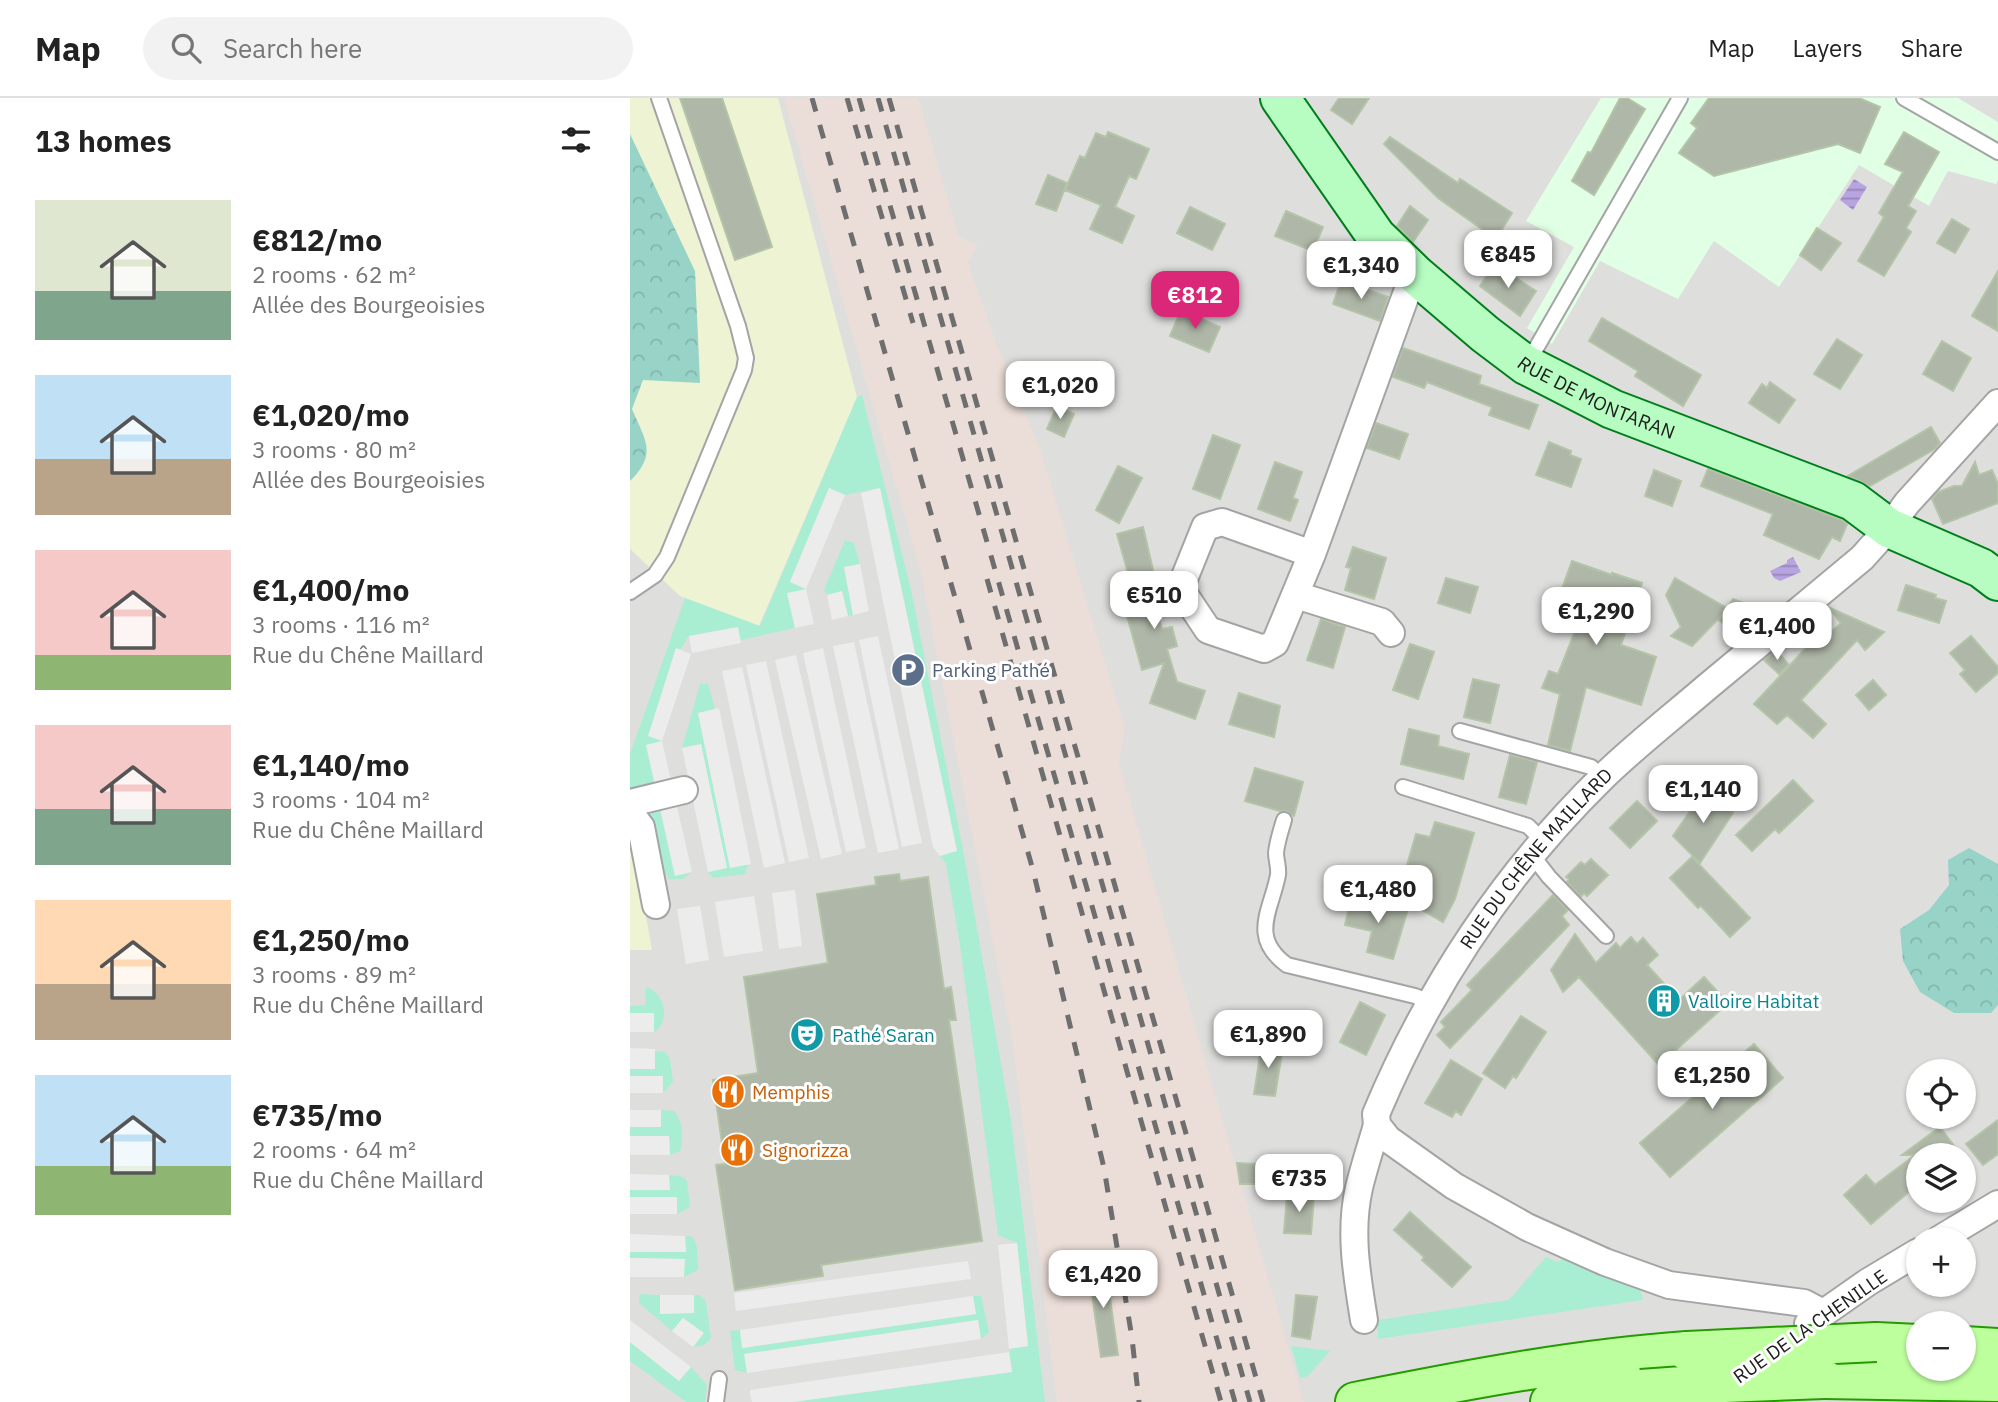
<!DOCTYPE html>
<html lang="en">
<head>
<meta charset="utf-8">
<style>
  :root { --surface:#fff; --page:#f2f2f2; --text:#222; --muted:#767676; --line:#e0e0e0; --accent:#db2777 }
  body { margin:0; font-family:"IBM Plex Sans",sans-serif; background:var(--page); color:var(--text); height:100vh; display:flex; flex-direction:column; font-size:26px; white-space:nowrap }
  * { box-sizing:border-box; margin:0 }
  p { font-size:23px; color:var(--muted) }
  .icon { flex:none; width:38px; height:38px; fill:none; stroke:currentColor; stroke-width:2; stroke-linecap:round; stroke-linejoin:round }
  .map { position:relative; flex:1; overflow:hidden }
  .sheet { display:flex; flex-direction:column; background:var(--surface); width:630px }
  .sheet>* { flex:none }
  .fabs { position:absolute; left:1276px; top:961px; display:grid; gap:14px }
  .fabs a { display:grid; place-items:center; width:70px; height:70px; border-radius:50%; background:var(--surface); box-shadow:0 2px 5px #0004; font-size:35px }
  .price { position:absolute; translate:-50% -60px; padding:0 16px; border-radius:14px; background:#fff; color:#222; font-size:23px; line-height:46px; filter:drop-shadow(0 2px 4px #0008) }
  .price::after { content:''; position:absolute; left:50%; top:42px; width:21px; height:16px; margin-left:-10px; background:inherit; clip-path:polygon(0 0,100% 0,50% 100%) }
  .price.active { background:var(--accent); color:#fff }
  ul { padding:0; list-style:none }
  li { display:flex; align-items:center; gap:21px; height:175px; padding:0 35px }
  li span { display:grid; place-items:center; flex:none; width:196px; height:140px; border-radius:0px; color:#555 }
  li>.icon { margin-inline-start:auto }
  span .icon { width:84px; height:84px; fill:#fffc; stroke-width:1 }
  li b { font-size:30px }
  h2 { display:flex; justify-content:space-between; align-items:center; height:84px; padding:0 35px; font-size:30px }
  header { display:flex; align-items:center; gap:42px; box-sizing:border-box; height:98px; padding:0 35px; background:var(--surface); border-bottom:2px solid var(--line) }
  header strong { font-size:33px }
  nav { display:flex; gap:38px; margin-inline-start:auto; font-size:24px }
  .search { width:490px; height:63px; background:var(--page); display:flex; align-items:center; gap:18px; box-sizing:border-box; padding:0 24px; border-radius:38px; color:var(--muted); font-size:26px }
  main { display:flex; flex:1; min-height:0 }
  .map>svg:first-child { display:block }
  .residential { fill:#dededd; fill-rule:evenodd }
  .commercial { fill:#eef3d4 }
  .education { fill:#e1ffe4 }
  .railway { fill:#ebddd7 }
  .grass { fill:#a9eed3 }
  .forest { fill:url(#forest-crowns) }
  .parking { fill:#ececec }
  .water { fill:url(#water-rules) }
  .building { fill:#afb7a8; stroke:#b4c4a7; stroke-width:2 }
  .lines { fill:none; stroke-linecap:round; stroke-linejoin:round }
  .lane-casing { stroke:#a4a4a4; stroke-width:18 }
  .street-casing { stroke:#a4a4a4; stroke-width:30 }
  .secondary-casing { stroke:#007e1b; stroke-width:42 }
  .primary-casing { stroke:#249c00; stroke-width:42 }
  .lane { stroke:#fff; stroke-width:14 }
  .street { stroke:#fff; stroke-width:26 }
  .secondary { stroke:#b7fdc2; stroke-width:38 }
  .primary { stroke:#bdff9d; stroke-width:38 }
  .rail { stroke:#6e6e6e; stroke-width:5; stroke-dasharray:14 14; stroke-linecap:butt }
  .primary-bridge-casing { stroke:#249c00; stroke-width:42; stroke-linecap:butt }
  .primary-bridge { stroke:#bdff9d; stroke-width:38 }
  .labels { text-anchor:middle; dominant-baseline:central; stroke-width:6; stroke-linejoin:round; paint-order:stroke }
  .street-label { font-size:19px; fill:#202020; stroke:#fff }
  .service-label { font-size:19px; fill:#4e5e75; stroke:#fff; text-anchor:start }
  .culture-label { font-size:19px; fill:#0d838f; stroke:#fff; text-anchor:start }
  .food-label { font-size:19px; fill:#c56008; stroke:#fff; text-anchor:start }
</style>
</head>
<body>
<header>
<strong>Map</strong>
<div class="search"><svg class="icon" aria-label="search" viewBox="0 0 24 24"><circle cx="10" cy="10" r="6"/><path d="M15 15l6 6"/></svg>Search here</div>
<nav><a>Map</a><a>Layers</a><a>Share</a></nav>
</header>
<main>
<section class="sheet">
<h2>13 homes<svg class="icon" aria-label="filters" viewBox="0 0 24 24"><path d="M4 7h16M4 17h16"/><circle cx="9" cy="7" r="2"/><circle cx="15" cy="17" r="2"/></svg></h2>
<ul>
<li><span style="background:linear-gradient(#dfe7d0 65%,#7fa58c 0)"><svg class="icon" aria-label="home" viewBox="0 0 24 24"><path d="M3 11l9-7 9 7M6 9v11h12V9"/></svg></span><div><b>€812/mo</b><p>2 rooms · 62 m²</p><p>Allée des Bourgeoisies</p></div></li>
<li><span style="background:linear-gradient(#bfe0f5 60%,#b9a48a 0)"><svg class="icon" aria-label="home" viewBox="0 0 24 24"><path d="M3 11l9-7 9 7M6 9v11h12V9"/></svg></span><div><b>€1,020/mo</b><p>3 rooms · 80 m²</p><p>Allée des Bourgeoisies</p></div></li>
<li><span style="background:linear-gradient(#f6c9c9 75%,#8fb573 0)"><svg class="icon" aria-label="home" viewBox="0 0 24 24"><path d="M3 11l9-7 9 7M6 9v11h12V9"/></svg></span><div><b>€1,400/mo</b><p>3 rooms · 116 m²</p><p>Rue du Chêne Maillard</p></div></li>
<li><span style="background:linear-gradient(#f6c9c9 60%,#7fa58c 0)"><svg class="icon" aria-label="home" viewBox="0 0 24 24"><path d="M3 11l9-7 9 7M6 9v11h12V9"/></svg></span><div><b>€1,140/mo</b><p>3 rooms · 104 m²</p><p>Rue du Chêne Maillard</p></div></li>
<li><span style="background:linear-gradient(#ffd9b3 60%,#b9a48a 0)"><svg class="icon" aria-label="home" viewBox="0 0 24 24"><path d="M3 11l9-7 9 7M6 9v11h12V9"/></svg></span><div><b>€1,250/mo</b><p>3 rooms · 89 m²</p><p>Rue du Chêne Maillard</p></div></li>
<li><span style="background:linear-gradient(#bfe0f5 65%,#8fb573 0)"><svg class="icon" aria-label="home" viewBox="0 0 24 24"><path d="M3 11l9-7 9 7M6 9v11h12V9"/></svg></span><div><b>€735/mo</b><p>2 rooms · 64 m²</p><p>Rue du Chêne Maillard</p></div></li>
</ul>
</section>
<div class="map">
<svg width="1368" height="1304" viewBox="0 0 1368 1304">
  <defs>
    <pattern id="forest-crowns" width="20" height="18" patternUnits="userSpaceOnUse" patternTransform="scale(1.75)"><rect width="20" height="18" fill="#98d3c8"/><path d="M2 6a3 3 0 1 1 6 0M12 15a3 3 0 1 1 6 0" fill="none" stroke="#83b5ac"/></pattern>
    <pattern id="water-rules" width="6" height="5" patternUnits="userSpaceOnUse" patternTransform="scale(1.75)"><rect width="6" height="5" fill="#b8a4e1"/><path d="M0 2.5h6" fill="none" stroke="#9585b6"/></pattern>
  </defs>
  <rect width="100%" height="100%" fill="#e8f1e6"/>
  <path class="residential" d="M0,0H1368V1304H0ZM1288,973H1334V1018H1288ZM1288,1057H1334V1102H1288ZM1288,1141H1334V1186H1288ZM1288,1225H1334V1270H1288Z"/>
  <path class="commercial" d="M0,0H148L227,299L129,528L50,498L0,451Z
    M0,729L22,852H0Z"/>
  <path class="education" d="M971,0H1328L1368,24V82L1366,86L1318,73L1299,108L1229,67L1149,189L1084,143L1048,201L970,163L922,246L897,230L944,149L896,123Z"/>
  <path class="railway" d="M154,0H288L329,139L348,147L338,165L366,244L410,351L495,630L489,665L674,1304H427L382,940L290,471Z"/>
  <path class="grass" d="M232,297L281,492L333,752L381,1022L415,1304H163L382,1274L379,1251L398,1248L387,1145L368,1137L330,847L316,766L310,758L327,752L250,390L215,397L199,390L160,484L176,491L157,496L165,530L111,542L107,529L59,538L50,552L46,550L19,638L32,643L16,647L25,686L0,695V656L55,500L130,528L227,299Z
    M215,442L224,445L230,466L214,470L223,517L218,518L212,493L197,497L194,492Z
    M70,586H78L85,611L68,615L100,769L118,767L115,776L83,780L78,774L96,770L71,646L52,650Z
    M23,708H29L45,778L62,774L53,781H39L32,771L20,714Z
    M16,889C35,894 41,924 24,934V915H0V908L15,907Z
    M25,953L35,954L40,961L43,984L33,995L32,978H0V971H25Z
    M31,1012L44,1013C53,1024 54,1039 50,1053L40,1057L39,1038H0V1029H31Z
    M39,1077L51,1078L57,1083L60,1109L47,1116V1099H0V1092H39Z
    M55,1138L63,1139L67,1149L68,1172L54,1179V1161L0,1160V1154H55Z
    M916,1159L927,1164L936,1160L1010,1191L1013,1202L748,1241V1222L879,1202Z
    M10,1196L30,1197V1216L64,1214V1197H70L76,1204L81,1240L74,1247L63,1249L73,1235L53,1220L42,1233L9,1205Z
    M343,1198H351L359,1234L351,1241L348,1222L115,1256L117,1275L105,1272L100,1233L110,1232L113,1250L345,1216Z
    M0,1244L49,1283L61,1269L77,1287L75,1304H56L0,1263Z
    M661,1248L700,1253L678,1278L670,1280Z"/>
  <path class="forest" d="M0,36L65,173L70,285L13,282L2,311C15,342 28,355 0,383Z
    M1339,750L1368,766V907L1361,915H1324L1290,894L1273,863L1270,831L1299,812L1319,787L1318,762Z"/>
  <path class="parking" d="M199,390L215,397L176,491L160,484Z
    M250,390L327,753L310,758L303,749L231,395Z
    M230,466L239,513L223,517L214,469Z
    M176,491L184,526L165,530L157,495Z
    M212,493L218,518L202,522L197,497Z
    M108,529L111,545L62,555L59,538Z
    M248,538L292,745L272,749L229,542Z
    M224,544L269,751L248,755L203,548Z
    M46,550L61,556L32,643L18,638Z
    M193,550L236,750L216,754L173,555Z
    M166,557L212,756L191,761L145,562Z
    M136,563L179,760L159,764L116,567Z
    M112,569L155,765L134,770L92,573Z
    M89,610L121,766L100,770L68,615Z
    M32,643L62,774L45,778L16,647Z
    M71,646L97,770L78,774L52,650Z
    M165,792L172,848L149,851L142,795Z
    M124,798L133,853L94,859L85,804Z
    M70,808L79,862L56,866L47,811Z
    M0,915H24V934H0Z
    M0,950L25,951V971H0Z
    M0,978H33V995H0Z
    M0,1012H31V1029H0Z
    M0,1038H39L40,1057H0Z
    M0,1076L39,1077L40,1092H0Z
    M0,1099H47V1116H0Z
    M0,1136L55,1138L56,1154H0Z
    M387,1145L398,1248L379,1251L368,1147Z
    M0,1160L55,1161L54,1179H0Z
    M338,1163L341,1181L106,1213L104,1195Z
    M30,1197H64V1215L30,1216Z
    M343,1198L346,1216L112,1250L110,1232Z
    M53,1220L74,1235L63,1249L42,1233Z
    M0,1222L61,1269L49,1283L0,1244Z
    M348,1222L351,1241L117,1275L114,1256Z
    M379,1254L382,1274L163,1304H122L120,1296V1292Z"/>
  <path class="water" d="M1224,81L1237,89L1223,112L1210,102Z
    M1163,459L1171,474L1150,483L1144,480L1140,473L1157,465V462Z"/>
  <path class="building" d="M50,0H92L142,149L105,162Z
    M709,0H739L722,26L701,12Z
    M990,0H997L1015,11L964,97L942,83L958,54L961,55Z
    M1079,0H1229L1250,9L1230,55L1208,46L1084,78L1049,55L1067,30L1061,25Z
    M478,34L519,51L506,81L499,78L485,109L504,118L492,145L460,131L471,107L435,92L450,58L455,60L466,35L476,39Z
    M1274,34L1309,54L1278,108L1286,113L1276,130L1281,134L1254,178L1228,163L1254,119L1249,115L1273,74L1255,66Z
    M760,39L828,85L830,81L882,115L866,141L808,100L754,46Z
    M418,77L437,85L426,113L406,106Z
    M780,108L798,122L783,144L767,128Z
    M560,109L595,126L582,152L547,135Z
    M656,113L693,129L683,153L645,138Z
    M1322,121L1339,131L1325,155L1307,145Z
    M1187,130L1211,145L1191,172L1170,157Z
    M865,166L906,193L890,218L850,188Z
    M1368,173V233L1342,218Z
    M711,183L758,199L750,223L703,206Z
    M551,212L590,229L579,254L540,238Z
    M972,220L1071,277L1053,308L1005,278L1008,273L959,243Z
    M1207,241L1232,257L1210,291L1184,276Z
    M1312,243L1341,260L1323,293L1293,276Z
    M773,250L851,278L849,286L908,307L899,331L859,317L862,309L797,284L794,290L763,279Z
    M1140,284L1165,302L1149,325L1119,305L1132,286L1137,290Z
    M427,308L444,316L434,339L417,331Z
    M746,325L778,336L769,361L737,350Z
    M1301,329L1310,345L1305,351L1240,388L1218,378Z
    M583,337L610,347L590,401L563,391Z
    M919,344L941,353L940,357L951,361L941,389L906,377Z
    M645,364L672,374L663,400L668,402L660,423L628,411Z
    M1345,364L1349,377L1362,372L1368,386V405L1313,426L1302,401L1308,394L1324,388H1332Z
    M488,368L512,380L489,425L466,412Z
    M1078,371L1212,422L1217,426L1210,443L1202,439L1189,461L1134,437L1143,416L1071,388Z
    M1024,372L1051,383L1042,408L1015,398Z
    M513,429L524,476L516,479L532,531L542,529L547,548L537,551L547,584L575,593L565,621L520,605L534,565L512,572L497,518L509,514L487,436Z
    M723,449L756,460L744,501L715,492L721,470L716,469Z
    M942,463L982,477V475L1012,485L991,547L1026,559L1011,607L956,589L940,653L918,647L930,596L912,590L919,573L928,576L949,523L924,513Z
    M816,480L848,489L840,515L808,505Z
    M1045,480L1097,510L1103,501L1138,515L1135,520L1112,540L1089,522L1094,515L1062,548L1041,538L1051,529L1036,497Z
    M1276,487L1306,497L1305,500L1316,503L1309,525L1268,512Z
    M1198,509L1254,534L1235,552L1227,542L1171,602L1196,626L1183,640L1157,617L1147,626L1124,606L1186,539L1191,543L1211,525Z
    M691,521L715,529L703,570L677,562Z
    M1341,538L1368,569V575L1346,594L1330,576L1335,572L1320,555Z
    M780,546L804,554L788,601L763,592Z
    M1146,552L1159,567L1149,576L1134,562Z
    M843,581L869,587L860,625L834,619Z
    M1243,582L1256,597L1239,612L1226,597Z
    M609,595L650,608L644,639L599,626Z
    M779,631L809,638L808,648L839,656L833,681L771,666Z
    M880,657L907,664L896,706L869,699Z
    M625,670L673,684L664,718L656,713H650L615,703Z
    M1163,682L1183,703L1149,735L1145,731L1122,753L1106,737Z
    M1077,689L1103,715L1070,765L1043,738Z
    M1007,703L1027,723L1000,750L980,730Z
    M805,724L844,735L825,801L813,824L768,798L786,736L800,739Z
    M1062,759L1120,820L1100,839L1071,808L1068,810L1040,780Z
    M961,761L978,777L957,798L954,795L951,799L937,784L939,781L936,779L951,764L955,767Z
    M269,776L270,783L298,779L314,891L321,889L326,922H319L352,1143L191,1167L193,1178L105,1192L86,1067L95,1066L83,982L128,975L114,879L198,865L187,796L246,787L245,779Z
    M923,797L938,812L932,818L939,827L820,950L807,937L815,929L811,924L842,892L837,887Z
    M721,800L778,811L763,861L737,854L742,833L715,827Z
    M945,836L966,865L986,845L990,850L1001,839L1007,846L1013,840L1028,857L1017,867L1049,902L1074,879L1098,905L1029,967L949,879L933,894L921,872Z
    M730,904L755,917L736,957L710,944Z
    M891,918L916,934L886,980L883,978L875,990L853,975Z
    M632,945L653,948L645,998L624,996Z
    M1124,946L1153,980L1040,1079L1010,1045Z
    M821,962L852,981L831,1017L826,1013L822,1019L795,1005Z
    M1368,1022V1056L1353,1067L1336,1046Z
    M1310,1029L1331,1057H1288V1086L1241,1126L1214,1097L1236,1077L1245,1087L1285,1057H1272Z
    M607,1065L646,1067L645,1086H610Z
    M657,1097L684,1098L681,1136L654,1135Z
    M780,1114L841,1169L822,1189L792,1162L794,1159L764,1132Z
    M475,1165L488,1257L471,1259L458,1168Z
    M666,1197L687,1199L680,1241L662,1238Z"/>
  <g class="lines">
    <g class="lane-casing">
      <path id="lane" d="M1274,0L1368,54
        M897,266L1050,0
        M0,494L25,477L37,459L114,272L116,260L108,228L29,0
        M830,633L961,669L973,680
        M773,689L898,728L913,743
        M654,722C651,732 647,744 646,755C646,762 649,769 648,777C641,813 619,839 657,867L785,898L800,904
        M902,757L919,779L976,838
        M86,1304L89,1281"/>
    </g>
    <g class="street-casing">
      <g id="street">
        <path d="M682,456L645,545L634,551L578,532L554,496L552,486L575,429L592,424L682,456L781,183L786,177"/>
        <path d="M666,497L752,524L761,535"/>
        <path d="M0,705L54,692"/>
        <path d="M0,715L11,729L26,807"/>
        <path d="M1310,1141L1368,1106"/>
        <path id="s1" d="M1193,1215L1174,1205L1039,1187L975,1164L897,1129L824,1088L758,1041L747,1027L746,1016C799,890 875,775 973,679C1006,647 1042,619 1077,589C1129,546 1180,503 1232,460L1259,430L1277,405L1368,305"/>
        <path d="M734,1222C727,1178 719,1134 729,1090C734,1069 741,1048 747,1027"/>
        <path d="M1178,1226L1238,1184L1288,1154"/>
      </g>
    </g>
    <g class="secondary-casing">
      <g id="secondary">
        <path id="s2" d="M650,0L746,138L786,177L855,236L896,267L982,311L1223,403L1259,430L1351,470L1368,483"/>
      </g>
    </g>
    <g class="primary-casing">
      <path id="primary" d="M1246,1244L1288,1246
        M1334,1248L1368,1250
        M1194,1281L1368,1284
        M725,1304C835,1282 945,1261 1057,1253
        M920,1304L1011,1291"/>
    </g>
    <use href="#lane" class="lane"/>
    <use href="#street" class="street"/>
    <use href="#secondary" class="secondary"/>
    <use href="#primary" class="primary"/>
    <path class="rail" d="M182,0L403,772L474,1070L502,1240L509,1304
      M217,0L283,225
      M229,0L605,1304
      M248,0L620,1304
      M259,0L633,1304
      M357,481L591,1304"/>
    <g class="primary-bridge-casing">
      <path id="primary-bridge" d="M1057,1253L1246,1244
        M1011,1291L1094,1285L1194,1281"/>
    </g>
    <use href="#primary-bridge" class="primary-bridge"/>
  </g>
  <defs>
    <g id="parking-disc" transform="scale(1.75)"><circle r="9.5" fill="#5c6f8a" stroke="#fff"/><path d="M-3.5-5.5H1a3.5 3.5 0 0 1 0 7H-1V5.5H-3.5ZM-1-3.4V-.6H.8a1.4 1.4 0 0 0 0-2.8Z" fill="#fff"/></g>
    <g id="building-disc" transform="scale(1.75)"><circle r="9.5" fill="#0f9aa8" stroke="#fff"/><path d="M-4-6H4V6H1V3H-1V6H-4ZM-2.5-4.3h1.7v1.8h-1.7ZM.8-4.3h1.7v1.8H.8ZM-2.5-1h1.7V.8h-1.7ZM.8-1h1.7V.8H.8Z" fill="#fff"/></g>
    <g id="theatre-disc" transform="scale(1.75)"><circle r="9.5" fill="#0f9aa8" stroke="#fff"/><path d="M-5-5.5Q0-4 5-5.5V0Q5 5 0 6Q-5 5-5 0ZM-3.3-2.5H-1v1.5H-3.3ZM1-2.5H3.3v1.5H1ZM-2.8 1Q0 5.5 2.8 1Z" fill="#fff"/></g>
    <g id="restaurant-disc" transform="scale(1.75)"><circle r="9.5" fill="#e8710a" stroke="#fff"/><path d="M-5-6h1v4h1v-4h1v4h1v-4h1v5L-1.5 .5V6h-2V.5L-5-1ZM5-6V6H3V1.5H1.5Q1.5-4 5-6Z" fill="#fff"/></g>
  </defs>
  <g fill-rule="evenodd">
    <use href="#parking-disc" x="278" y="572"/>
    <use href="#building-disc" x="1034" y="903"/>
    <use href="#theatre-disc" x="177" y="937"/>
    <use href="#restaurant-disc" x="98" y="994"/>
    <use href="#restaurant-disc" x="107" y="1052"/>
  </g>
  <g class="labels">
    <g class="street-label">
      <text stroke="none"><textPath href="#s2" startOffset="444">RUE DE MONTARAN</textPath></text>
      <text stroke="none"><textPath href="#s1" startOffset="808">RUE DU CHÊNE MAILLARD</textPath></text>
      <text transform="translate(1180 1228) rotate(-35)">RUE DE LA CHENILLE</text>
    </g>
    <g class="service-label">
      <text x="302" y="572">Parking Pathé</text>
    </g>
    <g class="culture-label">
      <text x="1058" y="903">Valloire Habitat</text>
      <text x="202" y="937">Pathé Saran</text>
    </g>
    <g class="food-label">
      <text x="122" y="994">Memphis</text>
      <text x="132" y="1052">Signorizza</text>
    </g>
  </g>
</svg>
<div class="fabs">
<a><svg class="icon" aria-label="locate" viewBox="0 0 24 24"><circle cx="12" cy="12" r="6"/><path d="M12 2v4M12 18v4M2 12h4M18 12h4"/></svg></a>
<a><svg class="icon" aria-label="layers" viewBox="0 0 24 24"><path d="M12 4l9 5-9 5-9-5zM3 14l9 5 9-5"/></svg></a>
<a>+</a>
<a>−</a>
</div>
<b class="price" style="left:878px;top:192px">€845</b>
<b class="price" style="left:731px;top:203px">€1,340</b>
<b class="price active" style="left:565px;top:233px">€812</b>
<b class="price" style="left:430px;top:323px">€1,020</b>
<b class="price" style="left:524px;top:533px">€510</b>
<b class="price" style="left:966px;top:549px">€1,290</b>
<b class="price" style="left:1147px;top:564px">€1,400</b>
<b class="price" style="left:1073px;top:727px">€1,140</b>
<b class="price" style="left:748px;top:827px">€1,480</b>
<b class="price" style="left:638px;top:972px">€1,890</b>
<b class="price" style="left:1082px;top:1013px">€1,250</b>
<b class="price" style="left:669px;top:1116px">€735</b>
<b class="price" style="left:473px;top:1212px">€1,420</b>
</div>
</main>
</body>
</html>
